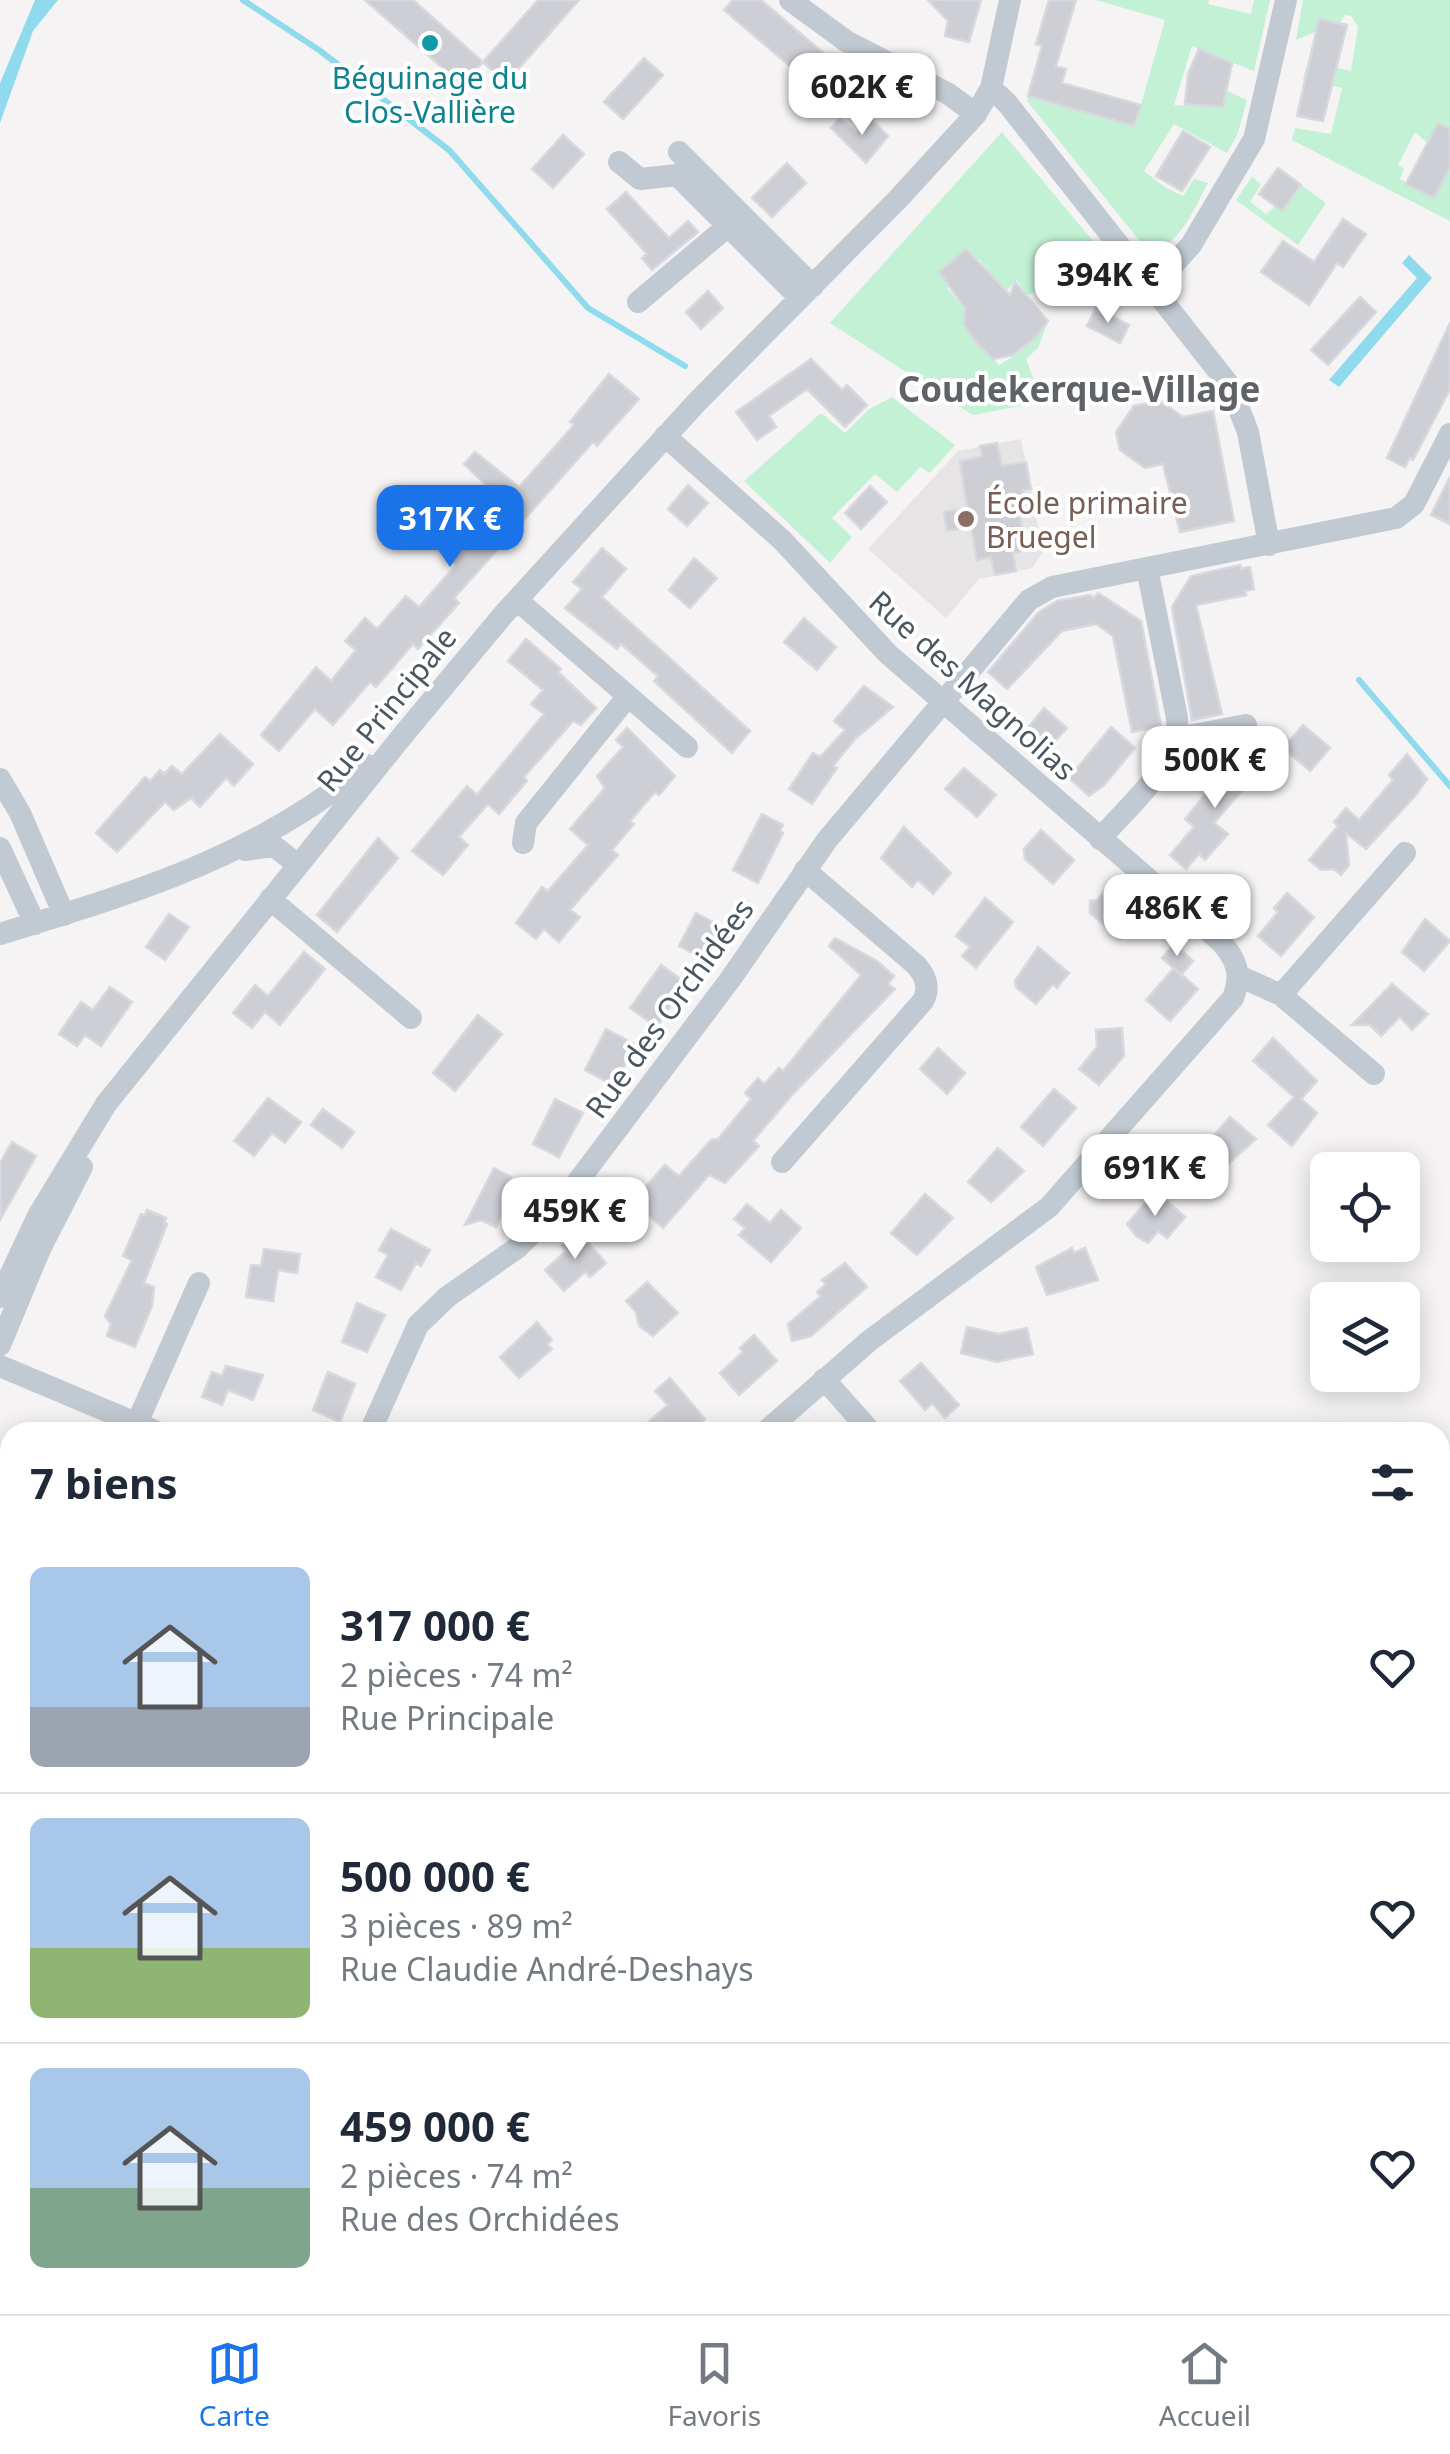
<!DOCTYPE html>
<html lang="fr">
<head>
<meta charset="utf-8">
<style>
  :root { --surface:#fff; --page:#f6f6f7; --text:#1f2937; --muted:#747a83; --line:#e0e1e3; --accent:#1a73e8 }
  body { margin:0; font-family:"Noto Sans",sans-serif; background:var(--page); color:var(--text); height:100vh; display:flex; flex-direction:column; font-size:38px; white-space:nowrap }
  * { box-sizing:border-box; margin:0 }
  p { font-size:32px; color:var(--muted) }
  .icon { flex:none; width:55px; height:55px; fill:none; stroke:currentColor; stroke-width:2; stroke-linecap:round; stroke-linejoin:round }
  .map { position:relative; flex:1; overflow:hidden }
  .details { position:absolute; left:0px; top:1422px; width:1450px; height:892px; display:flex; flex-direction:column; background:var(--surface); border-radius:30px 30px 0 0; box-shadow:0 5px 25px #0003 }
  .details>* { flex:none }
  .buttons { position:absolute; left:1310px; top:1152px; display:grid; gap:20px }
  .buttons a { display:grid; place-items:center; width:110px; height:110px; border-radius:15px; background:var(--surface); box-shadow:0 5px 25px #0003; font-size:50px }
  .price { position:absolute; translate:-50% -85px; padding:0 22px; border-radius:20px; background:#fff; color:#222; font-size:32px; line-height:65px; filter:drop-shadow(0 2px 5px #0008) }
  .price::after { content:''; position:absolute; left:50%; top:60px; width:30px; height:22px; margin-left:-15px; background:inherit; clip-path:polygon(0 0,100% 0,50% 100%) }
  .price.selected { background:var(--accent); color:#fff }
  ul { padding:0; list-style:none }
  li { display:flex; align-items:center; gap:30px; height:250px; padding:0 30px }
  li+li { border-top:2px solid var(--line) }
  li span { display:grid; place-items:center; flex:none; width:280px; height:200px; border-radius:15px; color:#555 }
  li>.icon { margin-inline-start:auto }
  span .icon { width:120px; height:120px; fill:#fffc; stroke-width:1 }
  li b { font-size:42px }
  h2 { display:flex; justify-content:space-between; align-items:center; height:120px; padding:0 30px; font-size:42px }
  .dock { display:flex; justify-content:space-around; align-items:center; height:140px; border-top:2px solid var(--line); background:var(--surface); font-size:28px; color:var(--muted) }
  .dock a { display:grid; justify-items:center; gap:5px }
  .dock .selected { color:var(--accent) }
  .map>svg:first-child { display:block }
  .education { fill:#e6e4e5 }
  .green { fill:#c3f1d5 }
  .water { fill:#90daee }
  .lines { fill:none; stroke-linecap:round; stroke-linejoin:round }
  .stream { stroke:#90daee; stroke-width:6 }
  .building { fill:#cdcfd5; stroke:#d7d9de; stroke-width:2.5 }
  .minor { stroke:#c1cad2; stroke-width:22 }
  .culture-dot { fill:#0f9aa8; stroke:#fff; stroke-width:4 }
  .education-dot { fill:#8d6e63; stroke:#fff; stroke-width:4 }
  .labels { text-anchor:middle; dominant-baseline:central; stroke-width:8; stroke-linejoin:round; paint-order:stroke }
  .culture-label { font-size:30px; fill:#0d838f; stroke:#fff }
  .education-label { font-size:30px; fill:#785e54; stroke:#fff; text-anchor:start }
  .street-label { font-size:30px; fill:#4a5661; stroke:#fff }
  .quarter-label { font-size:35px; font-weight:bold; fill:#5f6368; stroke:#fff }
</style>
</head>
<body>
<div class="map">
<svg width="1450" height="2314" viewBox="0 0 1450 2314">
  <rect width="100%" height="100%" fill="#f5f3f3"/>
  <path class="education" d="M1021,439L1043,552L1032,568L979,579L946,618L868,549L958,451Z"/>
  <path class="green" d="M1096,0H1209L1208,4L1251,14L1254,0H1270L1254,71L1192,46L1174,105L1222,107L1225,90L1247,100L1238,133L1227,153L1174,124L1144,171L1163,186L1183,196L1194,179L1208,183C1194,206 1174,266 1139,240L1027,101L1028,96L1135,126L1165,20Z
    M1303,0H1450V129L1437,123L1427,143L1415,132L1398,165L1404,169L1400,179L1433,198L1450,168V221L1292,140L1295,128L1331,134L1342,88L1303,80L1308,61L1351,71L1358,27L1351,16L1345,15L1339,23L1320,19L1315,32L1296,40Z
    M1002,132L1102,252L1027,296L1017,280L1005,292L979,259L949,284L947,288L974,319L965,327L999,365L1017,354L1048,321L1038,348L1026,359L1042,402L973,415L830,323Z
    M1252,177L1261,184L1250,202L1266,214L1301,185L1326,203L1298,245L1236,200Z
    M892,397L955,445L930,473L920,467L897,492L875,474L832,518L852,537L830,563L744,481L821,413L845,433L868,410Z
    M0,1977L10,1991V2114L0,2124Z"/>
  <path class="water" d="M35,0H58L33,31L0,123V83Z
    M1409,255L1432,278L1339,387L1329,380L1417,278L1402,263Z"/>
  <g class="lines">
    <path class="stream" d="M243,0L319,50L449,150L588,308L685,366
      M1359,680L1450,786"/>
  </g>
  <path class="building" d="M365,0H413L483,62L462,85Z
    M538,0H579L506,83L483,62Z
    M733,0H761L866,89L870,85L887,102L870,118L837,86L827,98L724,10Z
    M928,0H981L969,42L945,36L948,21Z
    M1049,0H1076L1056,66L1066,69L1062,83L1141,105L1134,126L1028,96L1042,46L1036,44Z
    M1319,19L1347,25L1323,121L1297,116Z
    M1199,49L1232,63L1223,107L1185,104L1188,74Z
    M644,58L663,75L623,119L604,102Z
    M840,118L856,133L870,118L888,136L866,163L831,128Z
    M1438,123L1450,129V167L1434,198L1406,184Z
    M1183,131L1210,147L1182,191L1156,176Z
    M563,135L584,154L553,188L532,169Z
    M787,163L806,183L772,217L752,198Z
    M1278,168L1301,185L1282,211L1259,194Z
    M626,192L669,238L688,221L698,232L652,270L642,258L647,254L607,209Z
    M1343,219L1366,234L1343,267L1337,263L1309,305L1261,272L1283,241L1314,262Z
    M966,249L1010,295L1015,282L1048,321L1036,337L1013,355L993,359L977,344L964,325L965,308L939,272Z
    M708,291L723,308L701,329L686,312Z
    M1360,297L1376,312L1328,365L1311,350Z
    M1096,308L1129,325L1120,343L1087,326Z
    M1450,323V389L1413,460L1410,458L1405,467L1387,458Z
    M811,359L842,390L847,385L867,405L845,427L807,389L769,416L776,427L757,440L736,412Z
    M609,374L639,399L597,446L593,442L522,522L518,519L493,547L497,550L454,598L459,603L418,649L413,644L376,687L370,682L333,725L315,709L279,751L261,735L316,667L331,681L356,650L345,641L365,618L377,629L406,596L419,607L456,565L451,560L495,511L482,500L491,490L464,464L475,452L519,487L574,425L570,422Z
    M1160,401L1183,417L1213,411L1234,521L1180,532L1163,464L1145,468L1120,450L1116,432L1134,406Z
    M997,443L1002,466L1026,462L1031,489L1023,490L1028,515L1020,517L1026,550L1013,553L1016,571L995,575L991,557L977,560L971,526L947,531L944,512L967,508L960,461L982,456L980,446Z
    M1450,477V524L1431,515Z
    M688,485L708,503L687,526L668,509Z
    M870,486L887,502L861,529L845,513Z
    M602,548L626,569L602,597L750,731L732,753L654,681L658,676L621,644L617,649L565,608L582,589L573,582Z
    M694,558L717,578L690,608L669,590Z
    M1240,565L1241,569L1250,567L1254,589L1245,591L1246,595L1196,605L1222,714L1192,720L1172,607L1191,576Z
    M1098,593L1141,621L1161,726L1132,732L1113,636L1096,624L1062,631L1007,689L988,672L1039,612L1057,601L1090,595L1094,598Z
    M804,618L836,647L817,670L784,642Z
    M526,639L561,669L558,672L596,708L581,725L573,721L524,777L527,781L499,814L488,804L459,837L468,845L443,875L412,851L467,786L477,795L544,714L531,704L543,690L508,661Z
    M864,686L893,707L855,739L833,766L837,768L812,804L789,789L813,753L820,757L845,730L834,721Z
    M1044,708L1067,728L1048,749L1026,730Z
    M1303,725L1330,748L1310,771L1283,748Z
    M1111,727L1135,748L1104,785L1089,796L1069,778Z
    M627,728L675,776L659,795L655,792L630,821L634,824L612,850L618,855L570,910L580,917L559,942L544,929L536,939L516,923L542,887L548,891L588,845L570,829L605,788L597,776L623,747L616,740Z
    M220,734L253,764L234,786L226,778L200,807L191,798L174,810L165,802L117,852L96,833L145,777L150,781L160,770L164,774L172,766L182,774Z
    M1241,750L1262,768L1214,823L1228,834L1205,860L1199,854L1186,869L1170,855L1194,827L1185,819Z
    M1407,754L1427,779L1416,795L1366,849L1346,833L1349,865L1341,875L1334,869L1321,870L1309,860L1338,826L1334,822L1346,808L1359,820L1393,780L1389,775Z
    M964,768L996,795L977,817L945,789Z
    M762,814L783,825L780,831L783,833L758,883L733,870Z
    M904,827L951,873L933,894L918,880L912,887L881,858Z
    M1041,830L1074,860L1053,884L1025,859L1024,849Z
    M378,838L398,858L337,932L317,915Z
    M1108,887L1141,916L1120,939L1090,913V901L1097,900Z
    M1287,893L1314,917L1281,956L1258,936L1278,912L1274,908Z
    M985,898L1013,922L976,968L962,956L970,947L956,936Z
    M696,913L722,927L706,960L679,946Z
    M169,914L189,927L165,960L146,947Z
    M1425,919L1450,941L1424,971L1402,952Z
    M835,938L877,961L894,976L888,984L895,989L792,1095L753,1141L759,1146L725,1183L709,1175L663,1228L633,1201L665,1165L679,1176L711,1140L718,1139L751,1099L745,1093L751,1086L758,1078L764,1084L779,1068L783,1071L861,975L829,946Z
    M1174,944L1193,961L1181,975L1162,958Z
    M1038,947L1069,973L1057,988L1053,984L1036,1004L1016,987L1015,981Z
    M304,952L325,969L280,1025L265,1012L252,1028L233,1013L255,985L268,996Z
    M661,965L685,982L657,1027L630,1008Z
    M1174,968L1198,989L1170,1021L1146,1000Z
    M1392,984L1428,1014L1412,1030L1400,1017L1381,1036L1370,1025H1352Z
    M110,987L132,1002L101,1046L85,1035L77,1046L59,1034L81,1002L93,1010Z
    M478,1015L502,1034L455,1091L433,1073Z
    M1122,1028L1124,1056L1099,1085L1079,1069L1097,1047L1096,1030Z
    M606,1029L634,1044L615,1086L585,1070Z
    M1273,1038L1317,1081L1301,1099L1317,1113L1292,1146L1268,1125L1294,1097L1253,1061Z
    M938,1048L965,1073L947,1094L920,1069Z
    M1054,1089L1076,1108L1043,1146L1021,1127Z
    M268,1098L301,1122L285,1143L272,1133L254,1156L234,1141Z
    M555,1099L583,1113L559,1157L533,1144Z
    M323,1109L354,1132L342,1148L311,1125Z
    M1230,1117L1256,1139L1218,1173L1192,1151L1203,1138L1208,1142Z
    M12,1142L36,1156L0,1220V1163Z
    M998,1148L1024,1171L991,1202L968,1182Z
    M494,1168L511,1177L507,1184L515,1188L496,1227L481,1220L465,1225Z
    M925,1194L953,1218L917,1255L891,1233Z
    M1153,1194L1158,1198L1160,1195L1185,1217L1167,1238L1158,1231L1148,1243L1136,1236L1127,1224Z
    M747,1204L770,1223L781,1210L801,1228L771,1262L739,1235L745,1228L734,1219Z
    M147,1210L166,1218L164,1223L167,1224L144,1283L154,1287L152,1306L135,1347L107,1336L111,1324L105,1316L132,1260L123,1256L141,1214L145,1215Z
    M391,1229L430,1250L421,1266L416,1263L401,1290L376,1277L388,1255L379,1250Z
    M578,1232L606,1263L590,1277L585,1272L564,1291L545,1270L566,1251L562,1246Z
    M1072,1248L1074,1253L1085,1248L1098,1280L1047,1295L1036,1267Z
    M264,1249L300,1254L297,1273L278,1270L273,1301L246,1297L251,1265L261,1266Z
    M845,1263L867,1287L811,1336L792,1341L788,1324L821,1296L817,1292L826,1284L822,1280Z
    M647,1282L678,1313L653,1336L639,1326L636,1312L626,1301Z
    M357,1303L385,1315L367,1352L342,1342Z
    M537,1322L552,1340L547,1344L552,1349L519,1378L500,1357Z
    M967,1327L999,1334L1027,1328L1033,1354L997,1362L961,1353Z
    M754,1335L777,1361L739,1395L720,1373L743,1352L740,1348Z
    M921,1363L959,1405L945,1418L932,1403L925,1410L900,1381Z
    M226,1366L263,1375L253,1400L228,1390L222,1405L202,1397L212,1372L222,1376Z
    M328,1372L355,1384L340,1422L313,1410Z
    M670,1378L705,1419L690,1432H637L668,1405L655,1391Z"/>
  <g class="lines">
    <path class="minor" d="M790,0L846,41L947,93L976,114
      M991,88L1007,103L1230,386L1248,432L1269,545
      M679,152L813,286
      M619,162L640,179L677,175L800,298
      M1153,287L1191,245L1254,139L1286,0
      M638,302L728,226
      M665,436L782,540L888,654L1220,941C1237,959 1242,975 1233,998L1049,1207L869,1341L765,1432
      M517,600L687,747
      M1177,738L1246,725
      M0,779L20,813L64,915
      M1100,839C1128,805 1181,765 1177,718L1147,568
      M523,843L526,823L628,696
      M0,848L35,924
      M245,850L274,846L298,865
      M270,899L411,1018
      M0,934C136,892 254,858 367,765
      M1239,976L1281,995L1374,1074
      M1281,995L1405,853
      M782,1162L923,1001C930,988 926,976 916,965L805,870
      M0,1297L38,1216L106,1104L404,734L503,615L697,402L899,198L976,114L991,88L1010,0
      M0,1345L40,1249L82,1167
      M0,1366L157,1432
      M824,1379L871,1432
      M133,1432L199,1283
      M370,1432L418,1325L447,1297L517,1248L557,1209L729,981L827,840L1029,600L1052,587L1396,518L1414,504L1450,434
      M0,1947L10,1960
      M1440,1966L1450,1962
      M260,2305L267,2314
      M1224,2305L1230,2314
      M1154,2314L1164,2305"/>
  </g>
  <circle class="culture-dot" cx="430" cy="43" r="10"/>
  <circle class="education-dot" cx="966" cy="519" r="10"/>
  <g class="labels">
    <g class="culture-label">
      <text x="430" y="77">Béguinage du<tspan x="430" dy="34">Clos-Vallière</tspan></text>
    </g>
    <g class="education-label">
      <text x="986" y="502">École primaire<tspan x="986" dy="34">Bruegel</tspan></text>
    </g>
    <g class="street-label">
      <text transform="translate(973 685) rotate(42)">Rue des Magnolias</text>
      <text transform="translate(386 709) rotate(-51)">Rue Principale</text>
      <text transform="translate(669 1008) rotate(-54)">Rue des Orchidées</text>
    </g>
    <g class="quarter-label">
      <text x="1079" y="388">Coudekerque-Village</text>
    </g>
  </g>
</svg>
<div class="buttons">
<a><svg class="icon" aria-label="locate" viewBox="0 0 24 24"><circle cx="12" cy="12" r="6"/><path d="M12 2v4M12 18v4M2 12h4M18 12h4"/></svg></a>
<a><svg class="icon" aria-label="layers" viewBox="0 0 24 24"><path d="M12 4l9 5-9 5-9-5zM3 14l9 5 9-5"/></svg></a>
</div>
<b class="price" style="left:862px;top:138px">602K €</b>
<b class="price" style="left:1108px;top:326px">394K €</b>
<b class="price selected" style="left:450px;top:570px">317K €</b>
<b class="price" style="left:1215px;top:811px">500K €</b>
<b class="price" style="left:1177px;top:959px">486K €</b>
<b class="price" style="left:1155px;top:1219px">691K €</b>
<b class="price" style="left:575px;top:1262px">459K €</b>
<section class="details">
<h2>7 biens<svg class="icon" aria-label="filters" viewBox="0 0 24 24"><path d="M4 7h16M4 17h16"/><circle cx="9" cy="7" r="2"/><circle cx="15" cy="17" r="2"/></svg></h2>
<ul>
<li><span style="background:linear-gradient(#a9c7e8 70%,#9aa5b1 0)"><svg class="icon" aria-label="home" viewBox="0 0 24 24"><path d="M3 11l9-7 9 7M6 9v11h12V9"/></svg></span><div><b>317 000 €</b><p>2 pièces · 74 m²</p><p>Rue Principale</p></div><svg class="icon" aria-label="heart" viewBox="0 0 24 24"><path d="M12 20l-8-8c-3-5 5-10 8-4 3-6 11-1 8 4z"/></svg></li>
<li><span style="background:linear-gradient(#a9c7e8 65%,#8fb573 0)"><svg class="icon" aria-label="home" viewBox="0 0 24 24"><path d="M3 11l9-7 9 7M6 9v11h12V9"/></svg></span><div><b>500 000 €</b><p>3 pièces · 89 m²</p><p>Rue Claudie André-Deshays</p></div><svg class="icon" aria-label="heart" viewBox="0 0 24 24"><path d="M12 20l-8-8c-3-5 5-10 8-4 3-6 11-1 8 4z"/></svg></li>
<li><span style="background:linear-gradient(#a9c7e8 60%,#7fa58c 0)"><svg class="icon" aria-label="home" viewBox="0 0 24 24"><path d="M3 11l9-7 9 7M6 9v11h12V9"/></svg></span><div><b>459 000 €</b><p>2 pièces · 74 m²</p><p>Rue des Orchidées</p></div><svg class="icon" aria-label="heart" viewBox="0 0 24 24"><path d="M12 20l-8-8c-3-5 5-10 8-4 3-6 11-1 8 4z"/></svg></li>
</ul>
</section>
</div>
<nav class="dock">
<a class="selected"><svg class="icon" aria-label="map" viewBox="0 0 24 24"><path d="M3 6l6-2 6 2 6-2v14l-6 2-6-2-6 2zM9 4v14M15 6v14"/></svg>Carte</a>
<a><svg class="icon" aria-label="saved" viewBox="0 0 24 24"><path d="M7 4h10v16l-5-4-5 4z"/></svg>Favoris</a>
<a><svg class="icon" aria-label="home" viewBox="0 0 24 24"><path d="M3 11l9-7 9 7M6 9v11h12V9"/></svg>Accueil</a>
</nav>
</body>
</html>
